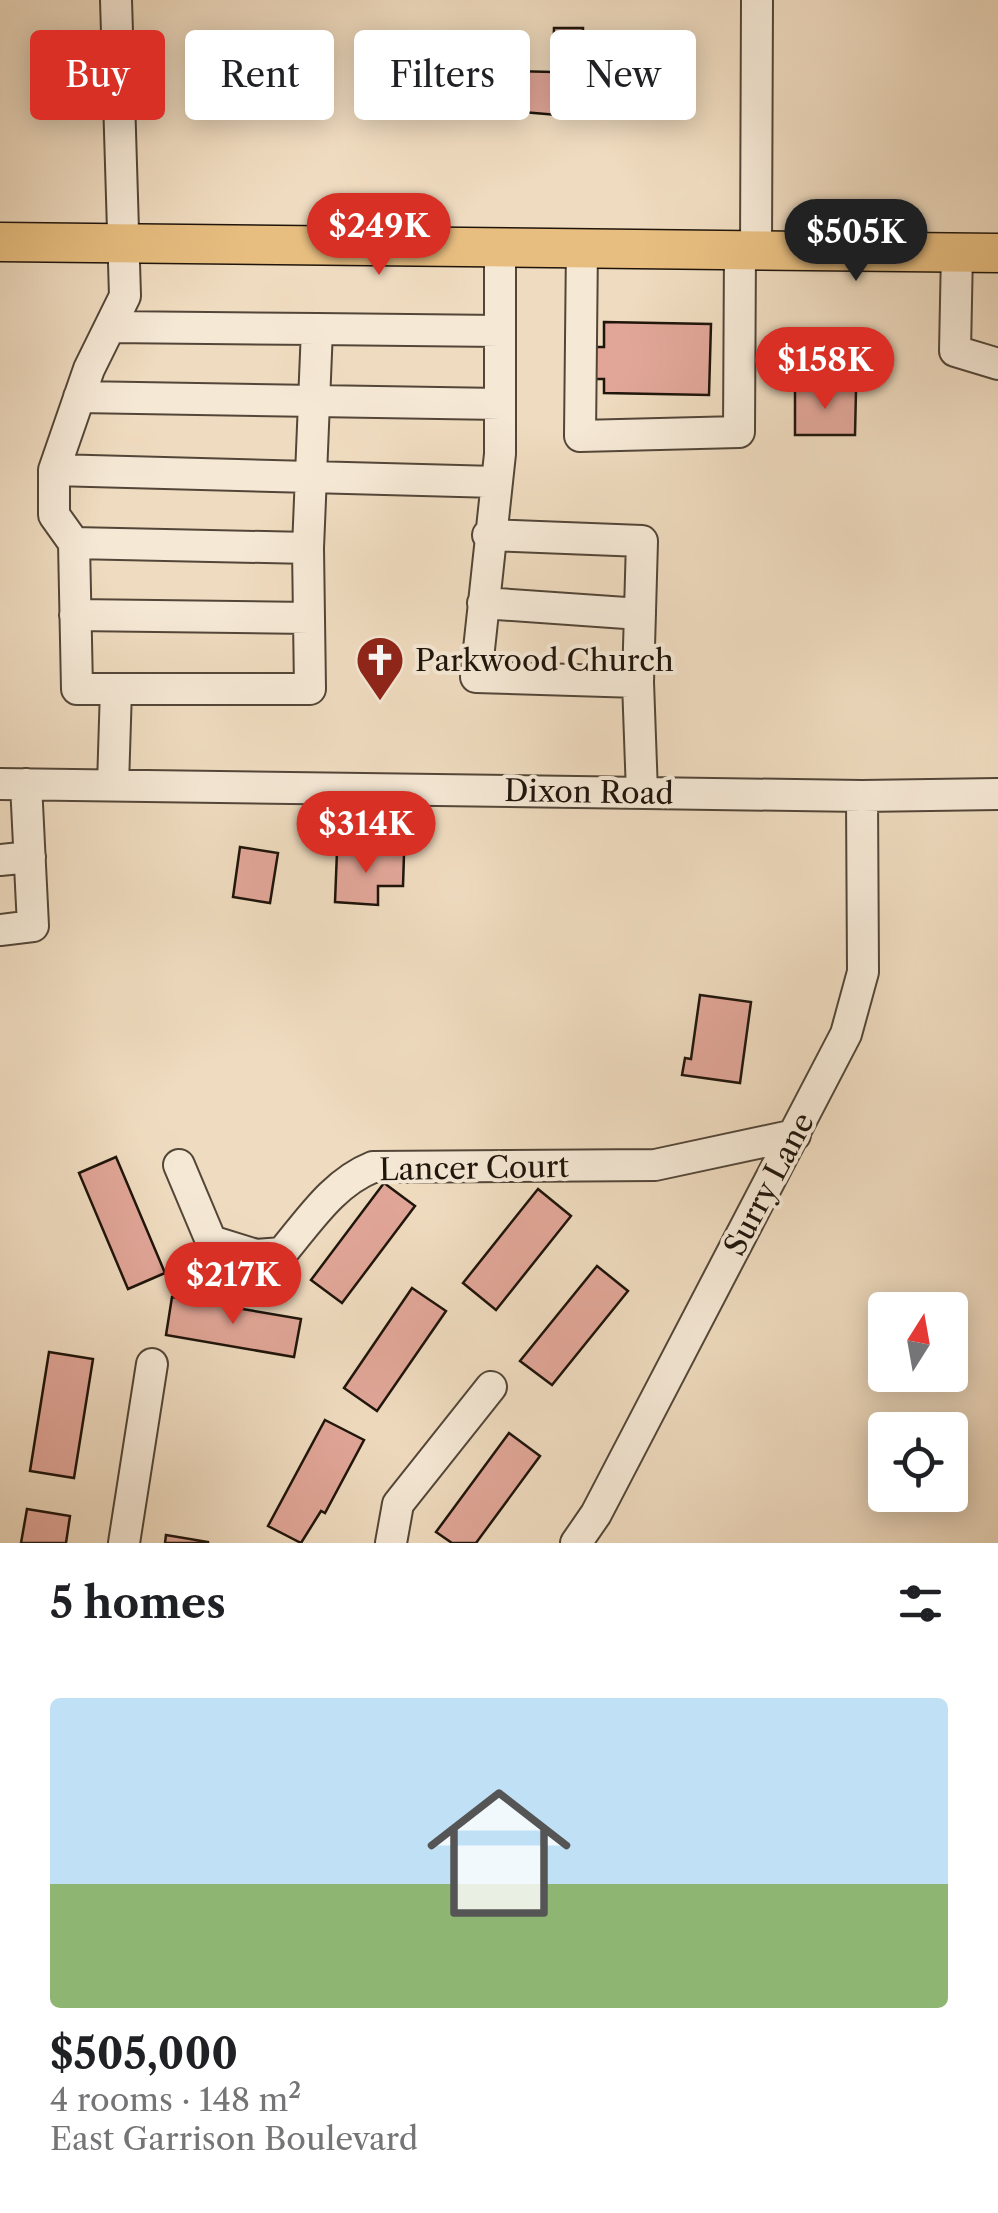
<!DOCTYPE html>
<html lang="en">
<head>
<meta charset="utf-8">
<style>
  :root { --surface:#fff; --page:#f6f6f6; --text:#202124; --muted:#757577; --line:#e0e0e0; --accent:#d93025 }
  body { margin:0; font-family:"Libre Caslon Text",serif; background:var(--page); color:var(--text); height:100vh; display:flex; flex-direction:column; font-size:38px; white-space:nowrap }
  * { box-sizing:border-box; margin:0 }
  p { font-size:32px; color:var(--muted) }
  .icon { flex:none; width:55px; height:55px; fill:none; stroke:currentColor; stroke-width:2; stroke-linecap:round; stroke-linejoin:round }
  .map { position:relative; height:1543px; overflow:hidden }
  .sheet { display:flex; flex-direction:column; background:var(--surface); flex:1 }
  .sheet>* { flex:none }
  .guide { position:absolute; left:30px; top:30px; width:940px; height:90px; display:flex; gap:20px }
  .needle { width:65px; rotate:11deg }
  .controls { position:absolute; left:868px; top:1292px; display:grid; gap:20px }
  .controls a { display:grid; place-items:center; width:100px; height:100px; border-radius:10px; background:var(--surface); box-shadow:0 5px 25px #0003; font-size:50px }
  .price { position:absolute; translate:-50% -85px; padding:0 22px; border-radius:35px; background:var(--accent); color:#fff; font-size:32px; line-height:65px; filter:drop-shadow(0 2px 5px #0008) }
  .price::after { content:''; position:absolute; left:50%; top:60px; width:30px; height:22px; margin-left:-15px; background:inherit; clip-path:polygon(0 0,100% 0,50% 100%) }
  .price.selected { background:#222; color:#fff }
  ul { padding:0; list-style:none }
  li { display:grid; align-content:center; gap:20px; height:530px; padding:0 50px }
  li+li { border-top:2px solid var(--line) }
  li span { display:grid; place-items:center; height:310px; border-radius:10px; color:#555 }
  li>.icon { margin-inline-start:auto }
  span .icon { width:180px; height:180px; fill:#fffc; stroke-width:1 }
  li b { font-size:42px }
  h2 { display:flex; justify-content:space-between; align-items:center; height:120px; padding:0 50px; font-size:42px }
  .pill { padding:0 35px; border-radius:10px; background:var(--surface); box-shadow:0 5px 25px #0003; font-size:35px; line-height:90px }
  .pill.selected { background:var(--accent); color:#fff }
  .map>svg:first-child { display:block }
  .building { fill:#e1a698; stroke:#1f150b; stroke-width:2.5 }
  .lines { fill:none; stroke-linecap:round; stroke-linejoin:round }
  .minor-casing { stroke:#534638; stroke-width:34 }
  .major-casing { stroke:#1f150b; stroke-width:41 }
  .minor { stroke:#f5e8d5; stroke-width:30 }
  .major { stroke:#e8be80; stroke-width:38 }
  .labels { text-anchor:middle; dominant-baseline:central; stroke-width:8; stroke-linejoin:round; paint-order:stroke }
  .poi-label { font-size:30px; fill:#1f150b; stroke:#f5e8d5; text-anchor:start }
  .street-label { font-size:30px; fill:#1f150b; stroke:#f5e8d5 }
</style>
</head>
<body>
<div class="map">
<svg width="998" height="1543" viewBox="0 0 998 1543">
  <rect width="100%" height="100%" fill="#efdbbf"/>
  <filter id="stains"><feTurbulence type="fractalNoise" baseFrequency=".002" numOctaves="4"/><feColorMatrix values="0 0 0 0 .2 0 0 0 0 .09 0 0 0 0 .02 0 0 0 .5 -.17"/></filter>
  <radialGradient id="worn" r=".72"><stop offset=".6" stop-color="#630" stop-opacity="0"/><stop offset="1" stop-color="#630" stop-opacity=".3"/></radialGradient>
  <path class="building" d="M554,28H583L581,117L511,111L512,71L553,72Z
    M604,322L711,324L709,395L604,393V379H592L593,347H604Z
    M795,389L856,390L855,435H795Z
    M240,847L278,853L270,903L233,897Z
    M337,851L404,854L403,886H378V905L335,902Z
    M700,995L751,1002L740,1083L682,1075L685,1058L691,1059Z
    M116,1157L165,1273L128,1289L79,1173Z
    M384,1183L415,1206L342,1303L311,1280Z
    M538,1189L571,1216L496,1310L463,1283Z
    M597,1266L628,1291L552,1385L520,1361Z
    M412,1288L446,1311L377,1411L344,1388Z
    M172,1297L301,1319L294,1357L166,1335Z
    M49,1352L93,1359L74,1478L30,1471Z
    M325,1420L364,1440L325,1513L321,1511L301,1543L268,1526Z
    M509,1433L540,1456L476,1543H452L436,1532Z
    M27,1509L70,1516L66,1543H21Z
    M166,1535L208,1542V1543H165Z"/>
  <g class="lines">
    <g class="minor-casing">
      <path id="minor" d="M582,245L580,436L739,432L740,248
        M756,248L757,0
        M957,252L955,351L998,364
        M110,327L317,329L308,548L310,689H77L74,543L54,515V470L89,369L125,296L116,0
        M317,329L500,331
        M79,397L500,404
        M54,470L496,482
        M488,535L642,541L638,682L476,677L500,454V245
        M74,543L308,548
        M483,603L640,614
        M75,615L309,618
        M638,682L642,793
        M0,784L862,796L998,794
        M113,785L116,689
        M0,860L30,857
        M0,930L33,926L26,784
        M179,1165L211,1241L256,1255L282,1253C309,1221 333,1183 373,1167L655,1165L795,1135
        M124,1543L152,1364
        M391,1543L398,1504L491,1387
        M576,1543L596,1514L846,1034L863,972L862,796"/>
    </g>
    <g class="major-casing">
      <path id="major" d="M0,242L998,253"/>
    </g>
    <use href="#minor" class="minor"/>
    <use href="#major" class="major"/>
  </g>
  <defs>
    <g id="church-pin" transform="scale(2.5)"><path d="M0 17L-7.5 6A9.5 9.5 0 1 1 7.5 6Z" fill="#8f2418" stroke="#f5e8d5"/><path d="M-1.2-6h2.4v3.5h3.3v2.4h-3.3V6h-2.4V-.1h-3.3v-2.4h3.3Z" fill="#fff"/></g>
  </defs>
  <g fill-rule="evenodd">
    <use href="#church-pin" x="380" y="660"/>
  </g>
  <g class="labels">
    <g class="poi-label">
      <text x="415" y="660">Parkwood Church</text>
    </g>
    <g class="street-label">
      <text transform="translate(589 792) rotate(1)">Dixon Road</text>
      <text transform="translate(474 1168) rotate(-1)">Lancer Court</text>
      <text transform="translate(769 1184) rotate(-62)">Surry Lane</text>
    </g>
  </g>
  <rect width="100%" height="100%" filter="url(#stains)"/>
  <rect width="100%" height="100%" fill="url(#worn)"/>
</svg>
<div class="controls">
<a><svg class="needle" viewBox="-14 -14 28 28"><path d="M0-13l5 13h-10z" fill="#e53935"/><path d="M0 13l5-13h-10z" fill="#757577"/></svg></a>
<a><svg class="icon" aria-label="locate" viewBox="0 0 24 24"><circle cx="12" cy="12" r="6"/><path d="M12 2v4M12 18v4M2 12h4M18 12h4"/></svg></a>
</div>
<b class="price" style="left:379px;top:278px">$249K</b>
<b class="price selected" style="left:856px;top:284px">$505K</b>
<b class="price" style="left:825px;top:412px">$158K</b>
<b class="price" style="left:366px;top:876px">$314K</b>
<b class="price" style="left:233px;top:1327px">$217K</b>
<div class="guide">
<a class="pill selected">Buy</a>
<a class="pill">Rent</a>
<a class="pill">Filters</a>
<a class="pill">New</a>
</div>
</div>
<section class="sheet">
<h2>5 homes<svg class="icon" aria-label="filters" viewBox="0 0 24 24"><path d="M4 7h16M4 17h16"/><circle cx="9" cy="7" r="2"/><circle cx="15" cy="17" r="2"/></svg></h2>
<ul>
<li><span style="background:linear-gradient(#bfe0f5 60%,#8fb573 0)"><svg class="icon" aria-label="home" viewBox="0 0 24 24"><path d="M3 11l9-7 9 7M6 9v11h12V9"/></svg></span><div><b>$505,000</b><p>4 rooms · 148 m²</p><p>East Garrison Boulevard</p></div></li>
</ul>
</section>
</body>
</html>
